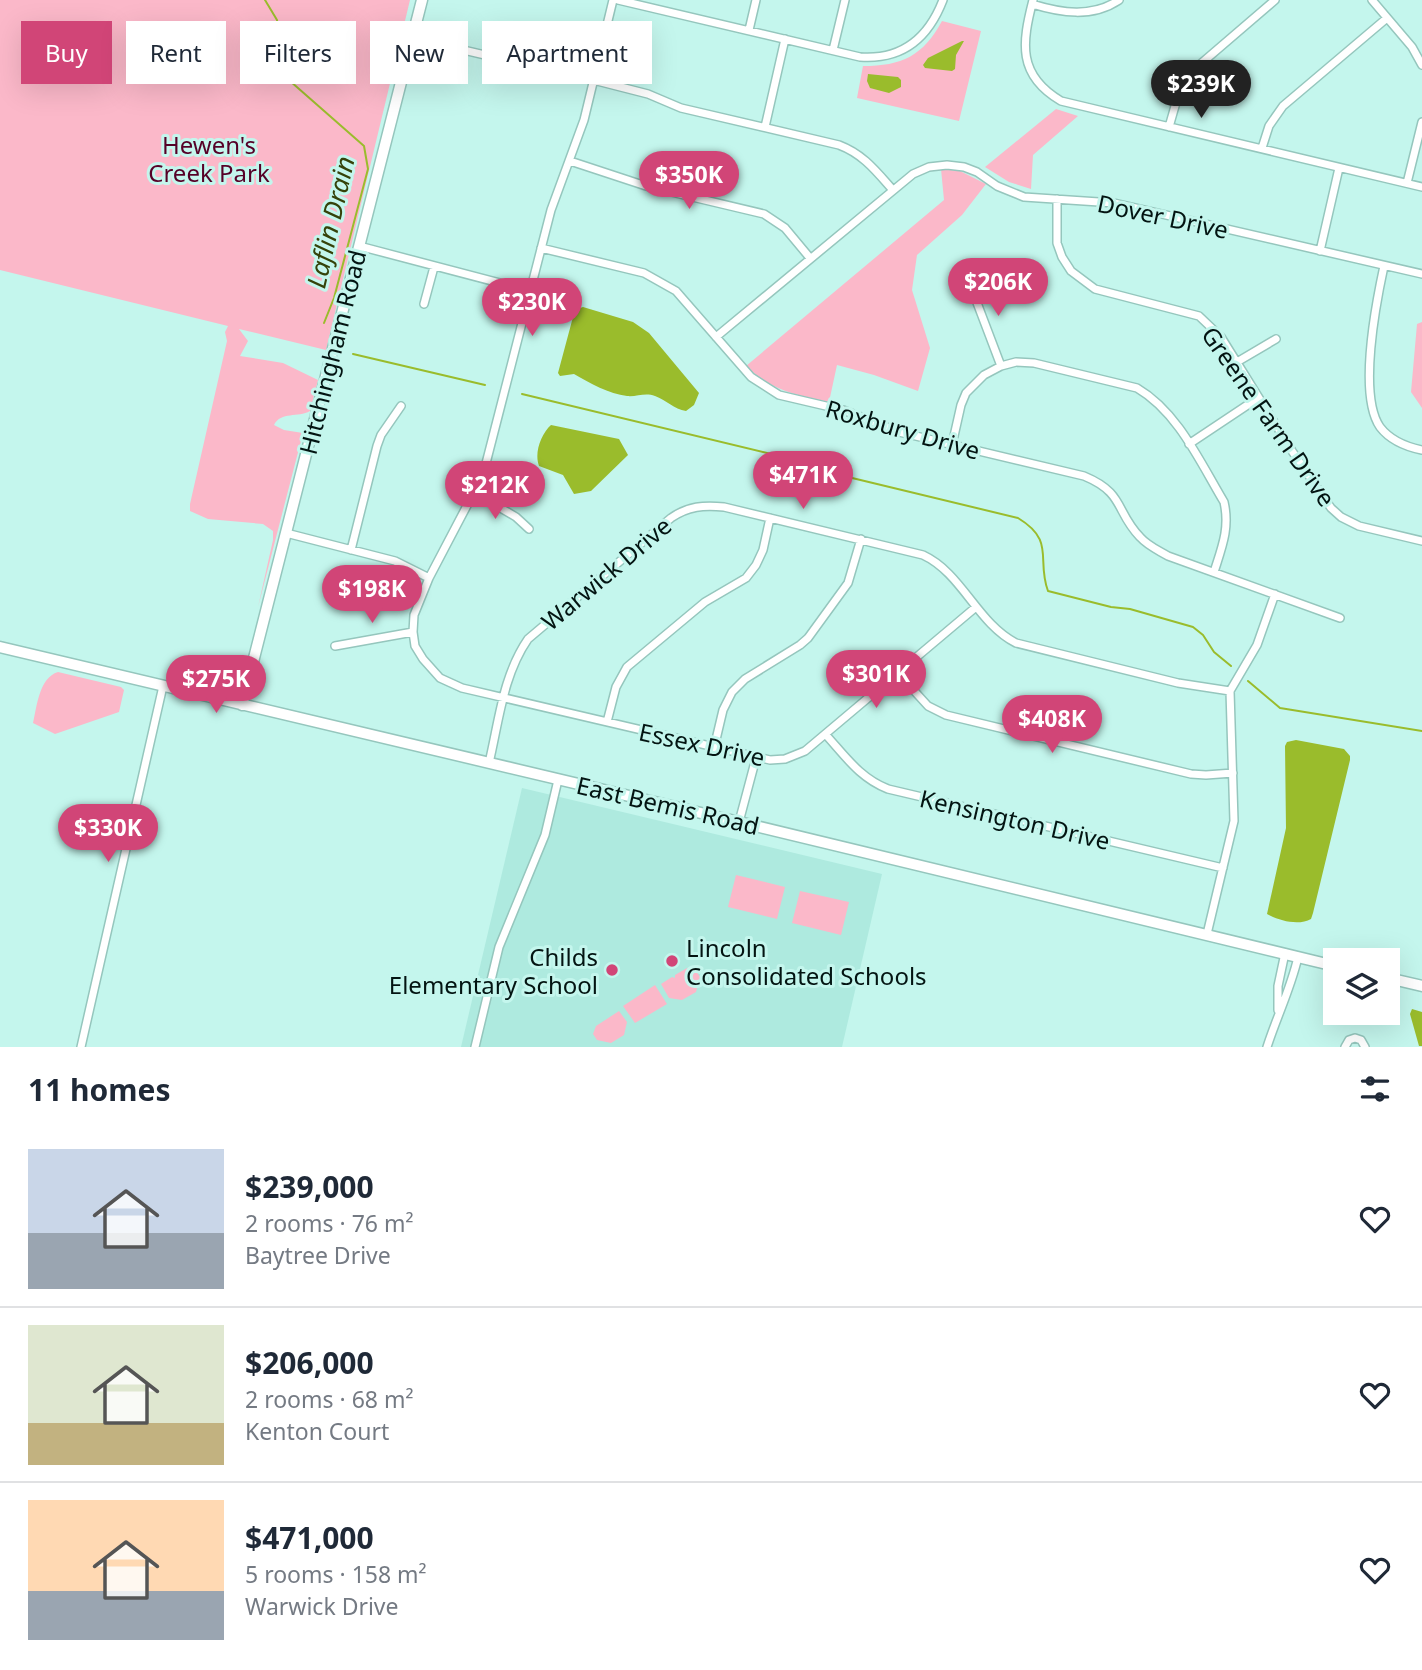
<!DOCTYPE html>
<html lang="en">
<head>
<meta charset="utf-8">
<style>
  :root { --surface:#fff; --page:#f2f2f3; --text:#1f2937; --muted:#747a83; --line:#e0e1e3; --accent:#d14577 }
  body { margin:0; font-family:"Noto Sans",sans-serif; background:var(--page); color:var(--text); height:100vh; display:flex; flex-direction:column; font-size:26px; white-space:nowrap }
  * { box-sizing:border-box; margin:0 }
  p { font-size:23px; color:var(--muted) }
  .icon { flex:none; width:38px; height:38px; fill:none; stroke:currentColor; stroke-width:2; stroke-linecap:round; stroke-linejoin:round }
  .map { position:relative; height:1047px; overflow:hidden }
  .panel { display:flex; flex-direction:column; background:var(--surface); flex:1 }
  .panel>* { flex:none }
  .guide { position:absolute; left:21px; top:21px; width:700px; height:63px; display:flex; gap:14px }
  .controls { position:absolute; left:1323px; top:948px; display:grid; gap:14px }
  .controls a { display:grid; place-items:center; width:77px; height:77px; border-radius:0px; background:var(--surface); box-shadow:0 7px 28px #0002; font-size:35px }
  .price { position:absolute; translate:-50% -60px; padding:0 16px; border-radius:24px; background:var(--accent); color:#fff; font-size:23px; line-height:46px; filter:drop-shadow(0 2px 4px #0008) }
  .price::after { content:''; position:absolute; left:50%; top:42px; width:21px; height:16px; margin-left:-10px; background:inherit; clip-path:polygon(0 0,100% 0,50% 100%) }
  .price.on { background:#222; color:#fff }
  ul { padding:0; list-style:none }
  li { display:flex; align-items:center; gap:21px; height:175px; padding:0 28px }
  li+li { border-top:2px solid var(--line) }
  li span { display:grid; place-items:center; flex:none; width:196px; height:140px; border-radius:0px; color:#555 }
  li>.icon { margin-inline-start:auto }
  span .icon { width:84px; height:84px; fill:#fffc; stroke-width:1 }
  li b { font-size:30px }
  h2 { display:flex; justify-content:space-between; align-items:center; height:84px; padding:0 28px; font-size:30px }
  .pill { padding:0 24px; border-radius:0px; background:var(--surface); box-shadow:0 7px 28px #0002; font-size:24px; line-height:63px }
  .pill.on { background:var(--accent); color:#fff }
  .map>svg:first-child { display:block }
  .built { fill:#aeeadf }
  .green { fill:#fbb8c9 }
  .water { fill:#9abc2c }
  .lines { fill:none; stroke-linecap:round; stroke-linejoin:round }
  .stream { stroke:#9abc2c; stroke-width:2 }
  .street-casing { stroke:#95c6bd; stroke-width:10 }
  .secondary-casing { stroke:#95c6bd; stroke-width:13 }
  .street { stroke:#fff; stroke-width:7 }
  .secondary { stroke:#fff; stroke-width:10 }
  .poi-dot { fill:#d14577; stroke:#c4f6ed; stroke-width:2.5 }
  .labels { text-anchor:middle; dominant-baseline:central; stroke-width:6; stroke-linejoin:round; paint-order:stroke }
  .park-label { font-size:24px; fill:#560027; stroke:#c4f6ed }
  .street-label { font-size:24px; fill:#031412; stroke:#c4f6ed }
  .poi-label { font-size:24px; fill:#031412; stroke:#c4f6ed; text-anchor:start }
  .water-label { font-size:26px; font-style:italic; fill:#35420a; stroke:#c4f6ed }
</style>
</head>
<body>
<div class="map">
<svg width="1422" height="1047" viewBox="0 0 1422 1047">
  <rect width="100%" height="100%" fill="#c4f6ed"/>
  <path class="built" d="M522,788L882,874L842,1047H461Z"/>
  <path class="green" d="M0,0H410L326,350L239,329L248,341L240,356L283,363L318,380L310,411C298,418 281,411 274,425L284,430L303,433L258,607L273,540V531L263,524L208,519L190,511V504L227,341L225,332L228,326L0,270Z
    M942,21L981,31L959,121L857,98L863,66C902,66 923,56 942,21Z
    M1056,109L1078,116L1033,155L1031,189L1009,182L985,167Z
    M941,169L960,171L986,184L962,215L917,255L912,290L930,348L918,391L874,375L837,365L829,402C795,395 772,391 746,366L944,200Z
    M1422,322V408L1411,392L1417,324Z
    M58,672L121,687L124,690L119,712L55,734L33,723C37,706 39,678 58,672Z
    M736,875L785,887L777,919L728,907Z
    M800,891L849,902L841,935L792,923Z
    M687,968L691,970L695,969L700,977L696,992L682,1000L669,998L661,984L672,977L675,978V975Z
    M655,985L667,1004L635,1023L623,1006Z
    M619,1011L627,1022L624,1035L611,1043L597,1040L593,1034L596,1026Z"/>
  <path class="water" d="M962,41H964L956,55L955,69L952,71L925,68L923,65L928,58Z
    M868,74L898,77L901,80V87L889,93L870,88L867,81Z
    M583,307L633,322L649,333L699,393L694,405L686,411C674,409 666,400 655,396C645,392 637,397 627,396C609,394 590,383 574,374L560,376L558,373L573,317L577,309Z
    M551,425L619,439L628,455L591,491L574,494L563,475L539,466C534,453 541,434 551,425Z
    M1296,740L1344,749L1350,756V760L1313,913L1311,919C1299,926 1279,921 1267,914L1286,828L1285,746L1287,742Z
    M1412,1009L1422,1012V1046H1419L1410,1014Z"/>
  <g class="lines">
    <path class="stream" d="M265,0L277,20L279,41L290,81L364,146L368,169L334,298L324,323
      M353,354L485,385
      M522,394L796,460L848,477L1018,518C1056,541 1036,559 1048,591L1111,607L1130,609L1193,627L1203,635L1214,652L1231,666
      M1248,681L1280,708L1422,731"/>
    <g class="street-casing">
      <path id="street" d="M613,0L584,120L551,210L483,475L429,578L414,615L413,632L415,646L423,659L440,678L462,688L770,760L785,759L805,751L976,607
        M618,0L860,57C901,60 928,39 943,0
        M1033,0C1022,43 1017,75 1061,101L1422,187
        M1372,0L1412,47L1422,65
        M1032,4C1061,13 1092,18 1119,0
        M749,30L756,0
        M412,38L601,82L648,94L681,108L839,145C863,154 876,171 892,189
        M833,50L845,0
        M765,127L785,39
        M1169,127L1181,85L1190,73L1275,0
        M1262,148L1269,126L1283,106L1387,18
        M570,161L646,186L764,214L785,228L810,258
        M1407,183L1422,122
        M1057,199V243L1062,257L1071,271L1095,289L1199,316L1221,337L1292,451L1331,508L1341,517L1359,526L1422,541
        M359,246L530,291
        M541,248L644,273L676,291L751,377L779,395L843,410L899,432L1084,476C1125,493 1115,511 1140,537C1148,546 1158,550 1168,556L1340,618
        M1320,251L1339,168
        M1384,266C1376,303 1358,395 1380,427C1390,440 1407,447 1422,450
        M968,279L1001,366
        M424,304L434,267
        M716,337L913,174L929,167L947,165L964,167L977,172L997,186L1024,197L1114,203L1422,274
        M1237,362L1276,339
        M1189,444L1258,398
        M952,445L961,405L966,393L984,375L1001,366L1016,362L1034,363L1137,388C1178,412 1200,462 1224,502C1230,528 1222,547 1214,572
        M475,493L516,517L529,529
        M286,533L395,561L429,578
        M351,550L377,446L381,435L401,406
        M335,646L413,632
        M897,672L928,706L946,715L1191,774L1206,775L1233,773
        M607,722L616,687L627,667L705,602L746,578L756,565L763,550L770,518
        M826,735C846,757 860,778 888,789L1223,868
        M714,748L723,710L732,692L745,679L800,645L808,638L848,583L861,539
        M489,763C499,721 503,675 528,639L671,518C688,506 704,505 724,507L923,555C962,573 977,623 1016,643L1178,683L1230,691
        M739,822L756,758
        M1207,934L1234,821L1230,691L1257,645L1275,594
        M1278,1010V986L1285,953
        M81,1047L163,686
        M475,1047L499,947L545,835L558,780
        M1267,1047C1277,1016 1291,988 1298,957
        M1345,1047L1349,1040L1355,1038L1361,1040L1365,1047"/>
    </g>
    <g class="secondary-casing">
      <path id="secondary" d="M0,647L739,822L1335,966
        M242,705L422,0
        M1388,978L1422,986"/>
    </g>
    <use href="#street" class="street"/>
    <use href="#secondary" class="secondary"/>
  </g>
  <g class="poi-dot">
    <circle cx="672" cy="961" r="7"/>
    <circle cx="612" cy="970" r="7"/>
  </g>
  <g class="labels">
    <g class="park-label">
      <text x="209" y="144">Hewen's<tspan x="209" dy="28">Creek Park</tspan></text>
    </g>
    <g class="street-label">
      <text transform="translate(1163 216) rotate(12)">Dover Drive</text>
      <text transform="translate(332 352) rotate(-76)">Hitchingham Road</text>
      <text transform="translate(1269 416) rotate(55)">Greene Farm Drive</text>
      <text transform="translate(903 429) rotate(16)">Roxbury Drive</text>
      <text transform="translate(606 573) rotate(-40)">Warwick Drive</text>
      <text transform="translate(702 744) rotate(12)">Essex Drive</text>
      <text transform="translate(668 805) rotate(13)">East Bemis Road</text>
      <text transform="translate(1015 819) rotate(13)">Kensington Drive</text>
    </g>
    <g class="poi-label">
      <text x="686" y="947">Lincoln<tspan x="686" dy="28">Consolidated Schools</tspan></text>
      <text x="598" y="956" text-anchor="end">Childs<tspan x="598" dy="28">Elementary School</tspan></text>
    </g>
    <g class="water-label">
      <text transform="translate(330 222) rotate(-77)">Laflin Drain</text>
    </g>
  </g>
</svg>
<div class="controls">
<a><svg class="icon" aria-label="layers" viewBox="0 0 24 24"><path d="M12 4l9 5-9 5-9-5zM3 14l9 5 9-5"/></svg></a>
</div>
<b class="price on" style="left:1201px;top:120px">$239K</b>
<b class="price" style="left:689px;top:211px">$350K</b>
<b class="price" style="left:998px;top:318px">$206K</b>
<b class="price" style="left:532px;top:338px">$230K</b>
<b class="price" style="left:803px;top:511px">$471K</b>
<b class="price" style="left:495px;top:521px">$212K</b>
<b class="price" style="left:372px;top:625px">$198K</b>
<b class="price" style="left:876px;top:710px">$301K</b>
<b class="price" style="left:216px;top:715px">$275K</b>
<b class="price" style="left:1052px;top:755px">$408K</b>
<b class="price" style="left:108px;top:864px">$330K</b>
<div class="guide">
<a class="pill on">Buy</a>
<a class="pill">Rent</a>
<a class="pill">Filters</a>
<a class="pill">New</a>
<a class="pill">Apartment</a>
</div>
</div>
<section class="panel">
<h2>11 homes<svg class="icon" aria-label="filters" viewBox="0 0 24 24"><path d="M4 7h16M4 17h16"/><circle cx="9" cy="7" r="2"/><circle cx="15" cy="17" r="2"/></svg></h2>
<ul>
<li><span style="background:linear-gradient(#c9d6e8 60%,#9aa5b1 0)"><svg class="icon" aria-label="home" viewBox="0 0 24 24"><path d="M3 11l9-7 9 7M6 9v11h12V9"/></svg></span><div><b>$239,000</b><p>2 rooms · 76 m²</p><p>Baytree Drive</p></div><svg class="icon" aria-label="heart" viewBox="0 0 24 24"><path d="M12 20l-8-8c-3-5 5-10 8-4 3-6 11-1 8 4z"/></svg></li>
<li><span style="background:linear-gradient(#dfe7d0 70%,#c2b280 0)"><svg class="icon" aria-label="home" viewBox="0 0 24 24"><path d="M3 11l9-7 9 7M6 9v11h12V9"/></svg></span><div><b>$206,000</b><p>2 rooms · 68 m²</p><p>Kenton Court</p></div><svg class="icon" aria-label="heart" viewBox="0 0 24 24"><path d="M12 20l-8-8c-3-5 5-10 8-4 3-6 11-1 8 4z"/></svg></li>
<li><span style="background:linear-gradient(#ffd9b3 65%,#9aa5b1 0)"><svg class="icon" aria-label="home" viewBox="0 0 24 24"><path d="M3 11l9-7 9 7M6 9v11h12V9"/></svg></span><div><b>$471,000</b><p>5 rooms · 158 m²</p><p>Warwick Drive</p></div><svg class="icon" aria-label="heart" viewBox="0 0 24 24"><path d="M12 20l-8-8c-3-5 5-10 8-4 3-6 11-1 8 4z"/></svg></li>
</ul>
</section>
</body>
</html>
